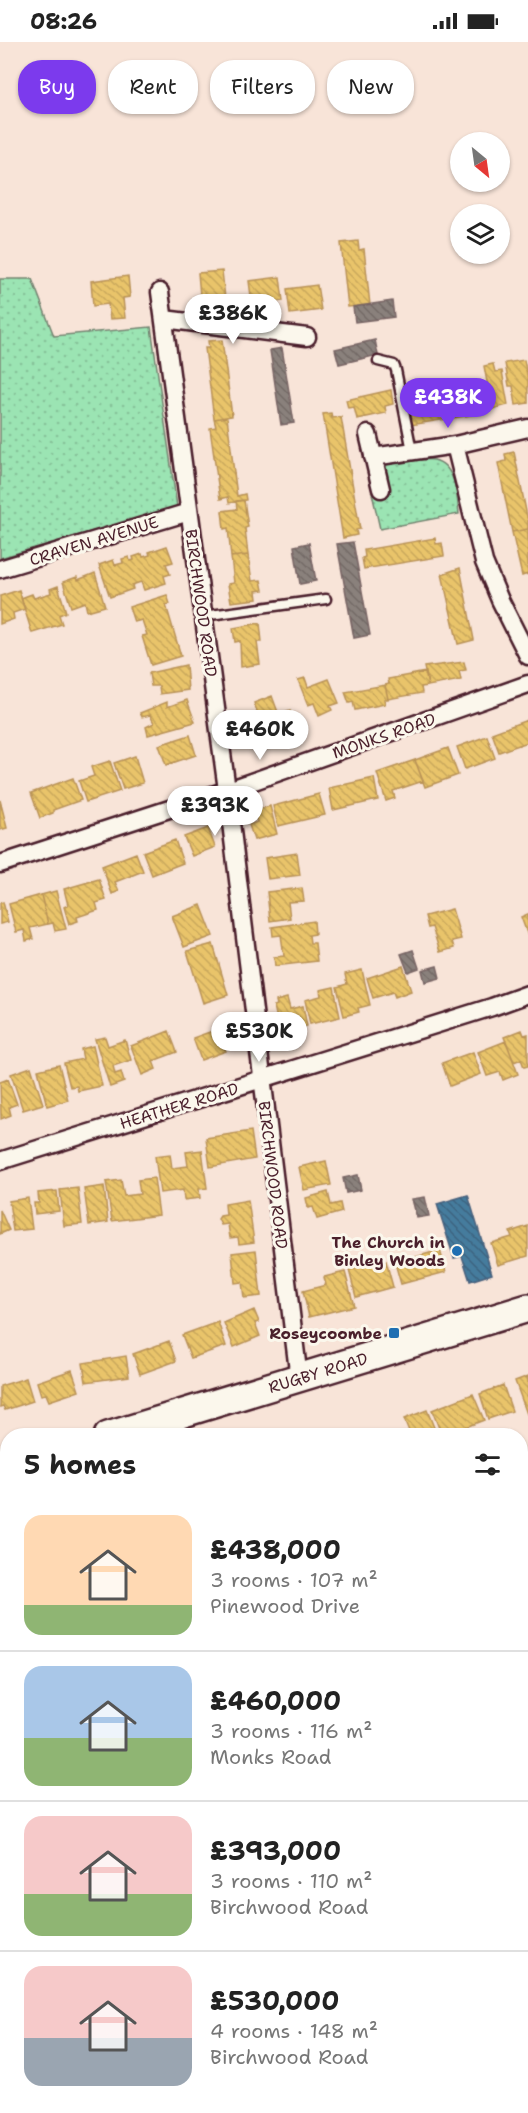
<!DOCTYPE html>
<html lang="en">
<head>
<meta charset="utf-8">
<style>
  :root { --surface:#fff; --page:#f2f2f2; --text:#222; --muted:#767676; --line:#e0e0e0; --accent:#7c3aed }
  body { margin:0; font-family:"Shantell Sans",sans-serif; background:var(--page); color:var(--text); height:100vh; display:flex; flex-direction:column; font-size:22px; white-space:nowrap }
  * { box-sizing:border-box; margin:0 }
  p { font-size:20px; color:var(--muted) }
  .icon { flex:none; width:33px; height:33px; fill:none; stroke:currentColor; stroke-width:2; stroke-linecap:round; stroke-linejoin:round }
  .map { position:relative; flex:1; overflow:hidden }
  .drawer { position:absolute; left:0px; top:1386px; width:528px; height:686px; display:flex; flex-direction:column; background:var(--surface); border-radius:24px 24px 0 0; box-shadow:0 2px 4px #0004 }
  .drawer>* { flex:none }
  .guide { position:absolute; left:18px; top:18px; width:492px; height:54px; display:flex; gap:12px }
  .needle { width:39px; rotate:151deg }
  .fabs { position:absolute; left:450px; top:90px; display:grid; gap:12px }
  .fabs a { display:grid; place-items:center; width:60px; height:60px; border-radius:50%; background:var(--surface); box-shadow:0 2px 4px #0004; font-size:30px }
  .price { position:absolute; translate:-50% -51px; padding:0 14px; border-radius:21px; background:#fff; color:#222; font-size:20px; line-height:39px; filter:drop-shadow(0 2px 3px #0008) }
  .price::after { content:''; position:absolute; left:50%; top:36px; width:18px; height:14px; margin-left:-9px; background:inherit; clip-path:polygon(0 0,100% 0,50% 100%) }
  .price.on { background:var(--accent); color:#fff }
  ul { padding:0; list-style:none }
  li { display:flex; align-items:center; gap:18px; height:150px; padding:0 24px }
  li+li { border-top:2px solid var(--line) }
  li span { display:grid; place-items:center; flex:none; width:168px; height:120px; border-radius:18px; color:#555 }
  li>.icon { margin-inline-start:auto }
  span .icon { width:72px; height:72px; fill:#fffc; stroke-width:1 }
  li b { font-size:26px }
  h2 { display:flex; justify-content:space-between; align-items:center; height:72px; padding:0 24px; font-size:26px }
  .tag { padding:0 21px; border-radius:24px; background:var(--surface); box-shadow:0 2px 4px #0004; font-size:21px; line-height:54px }
  .tag.on { background:var(--accent); color:#fff }
  .status { display:flex; justify-content:space-between; align-items:center; height:42px; padding:0 30px; background:var(--surface); direction:ltr }
  .status svg { height:16px; fill:currentColor }
  .map>svg:first-child { display:block }
  .green { fill:url(#green-dots); stroke:#72826f; stroke-width:1.5 }
  .homes { fill:url(#homes-back-hatch); stroke:#b99257; stroke-width:1.5 }
  .public { fill:url(#public-back-hatch); stroke:#465f7b; stroke-width:1.5 }
  .industry { fill:url(#industry-back-hatch); stroke:#776464; stroke-width:1.5 }
  .lines { fill:none; stroke-linecap:round; stroke-linejoin:round }
  .service-casing { stroke:#4a1f2b; stroke-width:13 }
  .minor-casing { stroke:#4a1f2b; stroke-width:21 }
  .primary-casing { stroke:#4a1f2b; stroke-width:32 }
  .path { stroke:#4a1f2b; stroke-width:3; stroke-dasharray:6 4.5; stroke-linecap:butt }
  .service { stroke:#fbf7ec; stroke-width:8 }
  .minor { stroke:#fbf7ec; stroke-width:16 }
  .primary { stroke:#fbf7ec; stroke-width:27 }
  .poi-dot { fill:#1f6fb2; stroke:#fbf7ec; stroke-width:2 }
  .labels { text-anchor:middle; dominant-baseline:central; stroke-width:6; stroke-linejoin:round; paint-order:stroke }
  .street-label { font-size:16px; fill:#4a1f2b; stroke:#fbf7ec }
  .poi-label { font-size:16px; font-weight:bold; fill:#4a1f2b; stroke:#fbf7ec; text-anchor:end }
</style>
</head>
<body>
<div class="status"><b>08:26</b><svg viewBox="0 0 49 12"><path d="M0 12V9h3v3zM5 12V6h3v6zM10 12V3h3v9zM15 12V0h3v12zM26 1h20v11H26zM47 4h2v5h-2z"/></svg></div>
<div class="map">
<svg width="528" height="2071" viewBox="0 0 528 2071">
  <defs>
    <pattern id="green-dots" width="8" height="8" patternUnits="userSpaceOnUse" patternTransform="scale(1.5)"><rect width="8" height="8" fill="#9be4b3"/><path d="M2 2h.1M6 6h.1" fill="none" stroke="#87c39a" stroke-width="1.8" stroke-linecap="round"/></pattern>
    <pattern id="homes-back-hatch" width="6" height="6" patternUnits="userSpaceOnUse" patternTransform="scale(1.5)"><rect width="6" height="6" fill="#e9c46a"/><path d="M-1 5l2 2M0 0l6 6M5-1l2 2" fill="none" stroke="#c9a85c"/></pattern>
    <pattern id="public-back-hatch" width="6" height="6" patternUnits="userSpaceOnUse" patternTransform="scale(1.5)"><rect width="6" height="6" fill="#457b9d"/><path d="M-1 5l2 2M0 0l6 6M5-1l2 2" fill="none" stroke="#3c6480"/></pattern>
    <pattern id="industry-back-hatch" width="6" height="6" patternUnits="userSpaceOnUse" patternTransform="scale(1.5)"><rect width="6" height="6" fill="#8a817c"/><path d="M-1 5l2 2M0 0l6 6M5-1l2 2" fill="none" stroke="#736966"/></pattern>
  </defs>
  <rect width="100%" height="100%" fill="#f8e4d8"/>
  <filter id="ink" filterUnits="userSpaceOnUse"><feTurbulence type="fractalNoise" baseFrequency=".0167" numOctaves="2"/><feDisplacementMap in="SourceGraphic" scale="12" xChannelSelector="R" yChannelSelector="G"/><feConvolveMatrix kernelMatrix="1 2 1 2 8 2 1 2 1" color-interpolation-filters="sRGB"/></filter>
  <g filter="url(#ink)">
    <path class="green" d="M0,237H32L54,294L151,285L177,465L0,516Z
      M399,416L401,421C411,420 425,416 434,418C456,423 457,454 459,472L380,487L372,451L386,448L384,431L386,422Z"/>
    <path class="homes" d="M358,199L359,208L364,207L370,263L348,265L341,201Z
      M222,229L227,274L202,276L198,231Z
      M128,234L130,255L123,256L125,276L110,277L108,262L93,264L91,239Z
      M280,235L283,259L252,262L249,239Z
      M317,243L321,268L290,272L287,247Z
      M222,298L232,374L214,377L205,306H209L208,299Z
      M524,318L528,337V361L516,363L513,344H509L505,321Z
      M493,322L495,330L502,329L508,363L492,367L484,324Z
      M474,344L475,353L481,352L484,371L411,383L408,364L420,362L419,355L435,352L434,347L446,345L447,349Z
      M391,348L393,362L385,364L386,371L357,377L354,365L348,366L346,358Z
      M331,371L332,376L341,375L360,487L356,488L357,493L343,496L323,372Z
      M227,375L237,454L245,452L246,458L229,461L228,455L220,457L210,386L216,385L214,377Z
      M514,410L528,479V487L512,490L498,421L506,419L505,412Z
      M244,458L248,485L245,486L248,513L231,515L228,486L224,487L222,469L237,467L236,459Z
      M528,487V532L522,534L512,490Z
      M435,496L436,502L442,501L444,514L364,527L362,516L365,515L364,508Z
      M167,504L173,520L166,522L170,532L164,534L166,541L144,548L141,540L132,543L133,547L110,555L99,523L113,518L115,523L123,521L122,517L129,515L130,519L134,518L133,515L142,512L143,515L150,513L149,510Z
      M248,513L252,539L261,538L263,548L256,549L257,557L231,560L228,542L234,541L231,515Z
      M460,526L474,598L458,602L442,532Z
      M95,531L105,564L87,569L85,560L71,565L63,540L77,535L78,538Z
      M58,544L66,570L59,573L62,582L32,591L21,556L32,552L34,556L51,551L50,547Z
      M19,548L25,567L13,571L14,577L0,582V554Z
      M167,553L170,562L166,563L181,614L151,623L142,594L147,593L142,578L134,580L129,565Z
      M260,581L262,600H257L260,622L241,625L240,599L235,600L233,586Z
      M464,620L466,628L459,629L461,638L428,644L424,625Z
      M186,623L188,648L160,652L159,644H151L149,631Z
      M426,630L428,644L421,645L422,651L388,657L385,643L389,642L388,637Z
      M305,636L308,645L329,637L339,661L330,664L332,668L319,674L314,661L308,663L298,638Z
      M385,643L388,657H384L385,662L355,668L353,660L349,661L345,650Z
      M272,654L279,673L290,669L297,690L284,695L282,690L267,696L254,661Z
      M187,658L195,680L148,693L146,685L154,681L150,673L142,675L140,671L167,660V665Z
      M527,678L528,700L499,710L492,691Z
      M190,693L196,713L166,723L159,703Z
      M487,694L495,716L465,727L457,705Z
      M448,706L458,733L425,745L415,718Z
      M135,714L143,741L123,747L114,721Z
      M415,718L423,739L393,749L395,756L386,759L377,731Z
      M110,719L120,749L86,760L79,739L94,734L91,725Z
      M73,736L81,758L53,768V771L40,776L31,751Z
      M374,736L378,758L333,768L329,746Z
      M319,752L325,773L278,784L273,764Z
      M0,758L7,786L0,788Z
      M270,764L277,792L254,798L249,783L257,780L254,769Z
      M208,786L215,805L192,814L184,795Z
      M175,798L183,821L152,833L143,810Z
      M136,811L143,829L115,840L119,849L112,852L102,824Z
      M297,811L300,833L268,837L265,816Z
      M99,837L106,858L96,861L98,868L77,875L78,879L69,882L64,865L68,863L64,847Z
      M302,846L304,859L288,860L290,876L270,879L267,850Z
      M56,849L66,887L55,889L53,881L48,882L41,853Z
      M41,853L48,882L30,886L33,897L26,899L24,888L16,890L9,862Z
      M3,860L8,880L0,882V861Z
      M201,863L213,894L184,905L172,874Z
      M452,867L461,897L452,899L454,906L440,910L432,885L428,886L425,874Z
      M528,872V894L521,875Z
      M314,879L315,892L309,893L310,901H315L317,919L275,924L274,915L284,914L281,893L273,894L272,885Z
      M213,902L228,953L203,961L187,909Z
      M403,924L411,949L395,955L393,950L373,956L367,936Z
      M362,928L370,963L358,966L359,970L344,974L337,945L347,942L345,932Z
      M334,945L340,975L310,982L305,958L321,954L320,948Z
      M287,956L290,967L303,964L307,984L280,991L274,964L277,963L276,959Z
      M218,987L226,1009L201,1018L193,996Z
      M522,988L524,993L528,992V1024L524,1025L521,1017L514,1020L504,995Z
      M169,989L177,1010L153,1019L156,1027L142,1033L131,1004Z
      M105,995L108,1004L125,998L131,1018L113,1024L115,1032L121,1030L124,1040L110,1045L95,997Z
      M506,999L518,1032L503,1038L500,1030L487,1034L478,1010Z
      M93,1004L102,1044L78,1049L77,1044L70,1045L64,1021L83,1017L81,1007Z
      M473,1010L481,1032L450,1044L442,1021Z
      M59,1023L68,1058L47,1064L38,1028Z
      M31,1025L43,1062L23,1068L11,1032Z
      M8,1037L17,1062L9,1065L11,1073L1,1077L0,1040Z
      M251,1089L255,1117L210,1125L206,1096Z
      M202,1108L207,1146L199,1147L200,1156L184,1158L183,1148L160,1151L155,1114L170,1112L172,1126L188,1124L186,1110Z
      M326,1119L331,1143L304,1148L299,1125Z
      M154,1136L159,1173L112,1179L106,1140L121,1138L124,1154L140,1152L138,1138Z
      M104,1144L108,1180L89,1183L84,1147Z
      M78,1146L82,1182L64,1184L60,1148Z
      M57,1149L59,1169L35,1172L34,1161H39L38,1151Z
      M328,1150L331,1163L340,1161L342,1170L317,1177L313,1165L308,1166L306,1156Z
      M28,1156L32,1187L13,1189L9,1159Z
      M248,1158L254,1200L239,1202L238,1195L230,1196L228,1182L221,1183L218,1177L220,1174L226,1173L225,1162Z
      M0,1168L9,1188L0,1192Z
      M528,1184V1214L498,1223L491,1201L512,1195L510,1190Z
      M256,1208L261,1254L244,1256L242,1240L235,1241L232,1211Z
      M440,1208L446,1230L401,1242L395,1221Z
      M386,1219L393,1245L356,1255L349,1228Z
      M345,1230L354,1264L309,1275L303,1249L326,1243L324,1235Z
      M254,1268L259,1280L255,1281L260,1294L234,1305L224,1281Z
      M218,1280L226,1304L191,1316L182,1293Z
      M169,1299L176,1319L140,1332L133,1312Z
      M126,1314L129,1334L86,1340L83,1321Z
      M72,1328L79,1349L49,1359L46,1352L41,1353L37,1340Z
      M528,1334V1372H527L515,1339Z
      M26,1336L33,1359L5,1368L3,1364L0,1365V1344Z
      M503,1343L512,1369L488,1377L480,1352Z
      M473,1352L484,1378L442,1394L432,1368Z
      M427,1368L437,1393L411,1394L404,1377Z"/>
    <path class="public" d="M468,1153L492,1232L470,1239L462,1214L454,1216L437,1162Z"/>
    <path class="industry" d="M392,259L394,275L355,280L353,265Z
      M375,298L378,313L339,322L335,307Z
      M282,306L294,381L281,383L270,308Z
      M353,500L370,593L354,596L337,502Z
      M309,501L316,539L300,542L294,504Z
      M413,908L419,926L408,930L401,912Z
      M437,924L440,936L425,940L422,928Z
      M358,1133L361,1148L346,1151L343,1136Z
      M425,1155L429,1174L417,1176L412,1157Z"/>
    <g class="lines">
      <g class="service-casing">
        <path id="service" d="M378,319L394,323L396,328L412,409
          M203,574L326,557"/>
      </g>
      <g class="minor-casing">
        <path id="minor" d="M160,250L227,748L299,1337
          M164,277L307,295
          M368,392L381,447
          M455,403L484,520L500,558L528,614
          M373,415L455,403L528,386
          M0,527L189,470
          M0,822L237,745L528,642
          M0,1119L492,965L528,952"/>
      </g>
      <g class="primary-casing">
        <path id="primary" d="M108,1394L528,1266
          M0,1426L8,1423"/>
      </g>
      <path class="path" d="M0,1600H1
        M520,1982L528,1969
        M0,2067L1,2071
        M468,2071L472,2064"/>
      <use href="#service" class="service"/>
      <use href="#minor" class="minor"/>
      <use href="#primary" class="primary"/>
    </g>
  </g>
  <g class="poi-dot">
    <circle cx="457" cy="1209" r="6"/>
    <rect x="388" y="1285" width="12" height="12" rx="3"/>
  </g>
  <g class="labels">
    <g class="street-label">
      <text transform="translate(94 499) rotate(-17)">CRAVEN AVENUE</text>
      <text transform="translate(201 561) rotate(82)">BIRCHWOOD ROAD</text>
      <text transform="translate(384 694) rotate(-19)">MONKS ROAD</text>
      <text transform="translate(179 1064) rotate(-17)">HEATHER ROAD</text>
      <text transform="translate(273 1133) rotate(83)">BIRCHWOOD ROAD</text>
      <text transform="translate(318 1331) rotate(-17)">RUGBY ROAD</text>
    </g>
    <g class="poi-label">
      <text x="445" y="1200">The Church in<tspan x="445" dy="18">Binley Woods</tspan></text>
      <text x="382" y="1291">Roseycoombe</text>
    </g>
  </g>
</svg>
<div class="fabs">
<a><svg class="needle" viewBox="-14 -14 28 28"><path d="M0-13l5 13h-10z" fill="#e53935"/><path d="M0 13l5-13h-10z" fill="#767676"/></svg></a>
<a><svg class="icon" aria-label="layers" viewBox="0 0 24 24"><path d="M12 4l9 5-9 5-9-5zM3 14l9 5 9-5"/></svg></a>
</div>
<b class="price" style="left:233px;top:303px">£386K</b>
<b class="price on" style="left:448px;top:387px">£438K</b>
<b class="price" style="left:260px;top:719px">£460K</b>
<b class="price" style="left:215px;top:795px">£393K</b>
<b class="price" style="left:259px;top:1021px">£530K</b>
<div class="guide">
<a class="tag on">Buy</a>
<a class="tag">Rent</a>
<a class="tag">Filters</a>
<a class="tag">New</a>
</div>
<section class="drawer">
<h2>5 homes<svg class="icon" aria-label="filters" viewBox="0 0 24 24"><path d="M4 7h16M4 17h16"/><circle cx="9" cy="7" r="2"/><circle cx="15" cy="17" r="2"/></svg></h2>
<ul>
<li><span style="background:linear-gradient(#ffd9b3 75%,#8fb573 0)"><svg class="icon" aria-label="home" viewBox="0 0 24 24"><path d="M3 11l9-7 9 7M6 9v11h12V9"/></svg></span><div><b>£438,000</b><p>3 rooms · 107 m²</p><p>Pinewood Drive</p></div></li>
<li><span style="background:linear-gradient(#a9c7e8 60%,#8fb573 0)"><svg class="icon" aria-label="home" viewBox="0 0 24 24"><path d="M3 11l9-7 9 7M6 9v11h12V9"/></svg></span><div><b>£460,000</b><p>3 rooms · 116 m²</p><p>Monks Road</p></div></li>
<li><span style="background:linear-gradient(#f6c9c9 65%,#8fb573 0)"><svg class="icon" aria-label="home" viewBox="0 0 24 24"><path d="M3 11l9-7 9 7M6 9v11h12V9"/></svg></span><div><b>£393,000</b><p>3 rooms · 110 m²</p><p>Birchwood Road</p></div></li>
<li><span style="background:linear-gradient(#f6c9c9 60%,#9aa5b1 0)"><svg class="icon" aria-label="home" viewBox="0 0 24 24"><path d="M3 11l9-7 9 7M6 9v11h12V9"/></svg></span><div><b>£530,000</b><p>4 rooms · 148 m²</p><p>Birchwood Road</p></div></li>
</ul>
</section>
</div>
</body>
</html>
